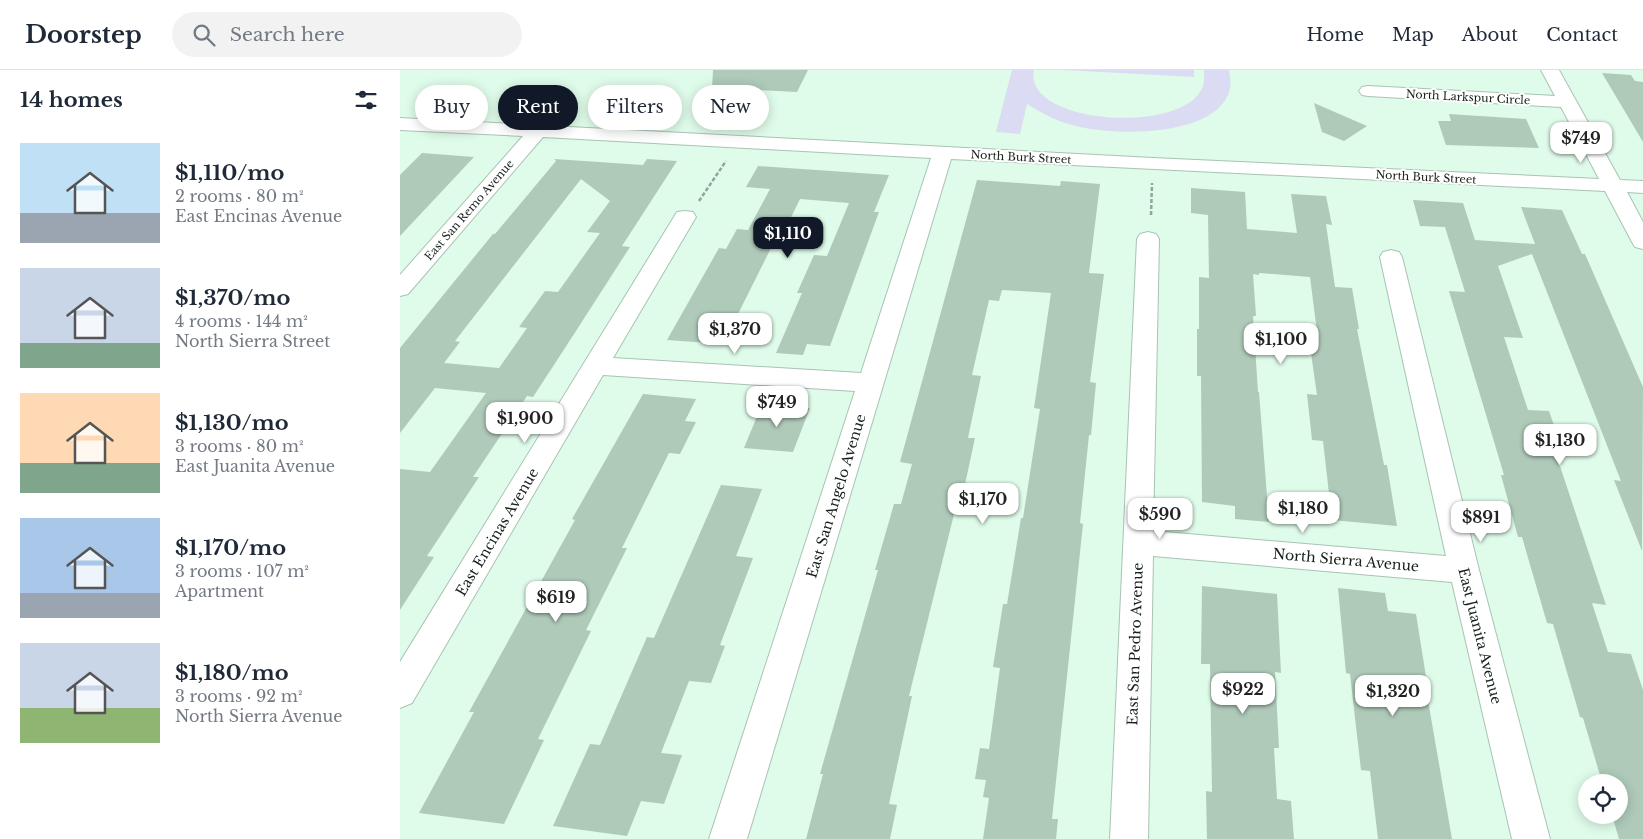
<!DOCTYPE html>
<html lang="en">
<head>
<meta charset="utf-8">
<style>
  :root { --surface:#fff; --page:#f2f2f3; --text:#1f2937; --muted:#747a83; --line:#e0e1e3; --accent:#111827 }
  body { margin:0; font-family:"Libre Baskerville",serif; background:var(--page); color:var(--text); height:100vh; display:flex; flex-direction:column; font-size:19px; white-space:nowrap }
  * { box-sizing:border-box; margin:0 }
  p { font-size:16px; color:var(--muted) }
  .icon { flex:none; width:28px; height:28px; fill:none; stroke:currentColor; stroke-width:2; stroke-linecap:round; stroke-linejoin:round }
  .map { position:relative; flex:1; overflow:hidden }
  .panel { display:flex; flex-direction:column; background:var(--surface); width:400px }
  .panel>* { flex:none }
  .banner { position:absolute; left:15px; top:15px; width:475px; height:45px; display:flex; gap:10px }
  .tools { position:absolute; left:1178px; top:704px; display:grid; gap:10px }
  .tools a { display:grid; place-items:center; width:50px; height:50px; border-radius:50%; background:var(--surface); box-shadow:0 2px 12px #0003; font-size:25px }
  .price { position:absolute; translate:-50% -42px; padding:0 11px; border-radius:10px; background:#fff; color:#222; font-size:16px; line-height:32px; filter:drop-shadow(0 1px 2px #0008) }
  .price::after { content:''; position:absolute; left:50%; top:30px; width:15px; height:11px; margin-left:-8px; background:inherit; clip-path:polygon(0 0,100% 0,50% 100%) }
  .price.on { background:var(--accent); color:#fff }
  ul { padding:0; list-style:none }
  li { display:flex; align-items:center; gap:15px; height:125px; padding:0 20px }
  li span { display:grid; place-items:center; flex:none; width:140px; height:100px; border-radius:0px; color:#555 }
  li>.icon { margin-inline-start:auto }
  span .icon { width:60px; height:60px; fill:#fffc; stroke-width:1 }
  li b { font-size:21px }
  h2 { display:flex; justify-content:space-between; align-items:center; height:60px; padding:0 20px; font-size:21px }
  .tag { padding:0 18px; border-radius:22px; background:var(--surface); box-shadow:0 2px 12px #0003; font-size:18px; line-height:45px }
  .tag.on { background:var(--accent); color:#fff }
  header { display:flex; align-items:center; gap:30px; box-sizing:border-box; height:70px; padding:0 25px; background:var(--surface); border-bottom:1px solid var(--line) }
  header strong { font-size:24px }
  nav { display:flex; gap:28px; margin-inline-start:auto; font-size:18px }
  .search { width:350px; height:45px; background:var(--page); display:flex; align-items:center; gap:12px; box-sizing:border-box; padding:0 18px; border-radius:28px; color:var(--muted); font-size:19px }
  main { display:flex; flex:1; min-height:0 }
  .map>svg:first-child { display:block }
  .green { fill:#dbdcf3 }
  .building { fill:#afcab9; fill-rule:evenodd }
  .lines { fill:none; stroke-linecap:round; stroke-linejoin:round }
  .minor-casing { stroke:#a9c3b3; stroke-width:2 }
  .path { stroke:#91a699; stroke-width:2.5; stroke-dasharray:4 2; stroke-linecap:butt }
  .minor { fill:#fff; fill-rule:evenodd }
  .labels { text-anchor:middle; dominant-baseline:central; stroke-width:4; stroke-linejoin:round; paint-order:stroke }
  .far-street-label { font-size:11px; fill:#17211b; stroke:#fff }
  .street-label { font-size:14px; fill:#17211b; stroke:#fff }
</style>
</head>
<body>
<header>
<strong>Doorstep</strong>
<div class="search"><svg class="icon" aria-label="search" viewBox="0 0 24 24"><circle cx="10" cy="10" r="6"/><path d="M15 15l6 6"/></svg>Search here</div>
<nav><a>Home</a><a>Map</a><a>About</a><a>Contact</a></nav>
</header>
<main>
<section class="panel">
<h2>14 homes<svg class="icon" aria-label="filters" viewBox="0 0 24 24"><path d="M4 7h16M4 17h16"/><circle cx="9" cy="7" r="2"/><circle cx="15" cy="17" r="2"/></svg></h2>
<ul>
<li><span style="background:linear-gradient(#bfe0f5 70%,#9aa5b1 0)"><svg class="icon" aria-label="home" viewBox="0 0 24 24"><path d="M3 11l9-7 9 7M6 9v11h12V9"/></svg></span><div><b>$1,110/mo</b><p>2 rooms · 80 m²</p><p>East Encinas Avenue</p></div></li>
<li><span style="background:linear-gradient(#c9d6e8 75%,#7fa58c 0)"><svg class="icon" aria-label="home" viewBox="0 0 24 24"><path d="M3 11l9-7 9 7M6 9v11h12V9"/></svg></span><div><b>$1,370/mo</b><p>4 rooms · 144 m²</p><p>North Sierra Street</p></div></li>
<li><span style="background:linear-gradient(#ffd9b3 70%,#7fa58c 0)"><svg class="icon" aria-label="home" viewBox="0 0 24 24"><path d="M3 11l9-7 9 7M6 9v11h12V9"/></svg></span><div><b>$1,130/mo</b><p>3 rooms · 80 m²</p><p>East Juanita Avenue</p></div></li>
<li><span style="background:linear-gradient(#a9c7e8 75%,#9aa5b1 0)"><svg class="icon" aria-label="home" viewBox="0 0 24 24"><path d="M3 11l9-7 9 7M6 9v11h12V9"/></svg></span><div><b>$1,170/mo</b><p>3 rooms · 107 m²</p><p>Apartment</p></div></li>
<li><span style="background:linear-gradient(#c9d6e8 65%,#8fb573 0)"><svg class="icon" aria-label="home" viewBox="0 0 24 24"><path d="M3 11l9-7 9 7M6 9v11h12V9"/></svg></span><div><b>$1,180/mo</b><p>3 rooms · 92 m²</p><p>North Sierra Avenue</p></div></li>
</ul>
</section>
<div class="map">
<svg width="1243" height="769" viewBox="0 0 1243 769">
  <rect width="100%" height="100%" fill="#dffbe9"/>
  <path class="green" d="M612,0H634C623,52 772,65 800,22C805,15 804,8 804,0H829C830,6 831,13 830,19C818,68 713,66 676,56C658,52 643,44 627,34L620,64L596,62Z
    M664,0H794V7Z"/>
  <path class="building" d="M313,0H408L397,22L312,18Z
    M1202,3L1231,5L1235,11L1243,12V72Z
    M914,33L967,56L944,71L922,62Z
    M1049,44L1126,49L1139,78L1046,75L1038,51H1051Z
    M22,83L74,87L0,166V105Z
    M154,89L243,95L247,89L277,91L222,176L230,177L165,278L133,327L127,326L73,407H79L27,486L34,487L0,540V399L30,402L86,323L35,318L0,363V278L93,164H95L156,91ZM181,109L210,131L187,162L200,163L158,222L145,221L119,257L127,258L99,298L44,293L60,272L55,271Z
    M358,96L489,105L474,142H479L430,276L407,274L403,285L376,283L402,223H397L414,185L427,186L449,133L400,129L377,176H372L323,274L267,270L319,178L326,179L337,159L348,160L370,119L346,117Z
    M577,110L660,116L661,111L700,114L689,203L704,204L690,312L696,313L691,365H689L680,453L683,454L652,749H658L656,769H583L589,728L583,727L586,710L575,709L580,678L589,679L600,598L593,597L603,534H607L621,448H623L640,339L634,338L651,223L602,220L599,231L589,230L572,305L581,306L568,368H575L562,428H558L509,626H512L489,734L497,735L490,769H406L423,704H420L478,500H475L494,434H501L512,394L500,392Z
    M791,118L845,122L847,159L897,163L891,124L926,126L932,155L926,154L935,217L952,218L959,259H957L984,395H987L997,456L932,450L923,371L912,370L907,324L917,325L909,269L918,270L910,207L859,203V205L853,204L856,246H853L858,322H859L869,452L835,449V436L802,432L801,306H797V259H799V207L809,208L808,145L791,143Z
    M1013,130L1063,133L1075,170L1135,174L1121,137L1162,140L1182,184H1185L1243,317L1242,481L1214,410L1221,411L1132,184L1098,196L1123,268L1104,267L1128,340L1149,341L1165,387H1157L1206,535L1192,533L1208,582L1231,584L1243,620V769H1219L1212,745H1219V712H1202L1183,648L1180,647L1153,554L1147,553L1122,467H1118L1101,405H1104L1049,221L1065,222L1045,157L1020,156Z
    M243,324L296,329L285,351L296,352L280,384L269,383L222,478H227L186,560L191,561L138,669L144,670L104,754L19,743L74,642H69L175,450L172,449Z
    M362,334L410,338L393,382L344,378Z
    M321,415L362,419L336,486L353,488L320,575L325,576L311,613L289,611L261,683L282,685L264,734L241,731L227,766L153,756L190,674L200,675L247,567L254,568Z
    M802,516L877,524L881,603L875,602L879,678H874L877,729L891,731L894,769H807L806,721L812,722L810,594H801Z
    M938,518L985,523L988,541L1016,544L1027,613H1025L1052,769H978L970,701L961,700L950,604L946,603Z"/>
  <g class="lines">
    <g class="minor-casing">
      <path id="minor" d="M1141,0H1159L1220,110L1243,111V123L1227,122L1243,152V179L1235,177L1232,172L1205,121L551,89L347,769H309L455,321L203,305L12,633L0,638V592L277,142L285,141L293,142L296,147L213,288L461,303L531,88L143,67L8,224L0,226V205L123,66L0,60V48L753,88L1199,109L1161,37L968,26L962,25L959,21L962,17L968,16L1155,26Z
        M748,162L756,164L759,169L753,461L1046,486L980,187L983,182L991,180L999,182L1002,187L1079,500L1150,769H1112L1052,512L753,486L748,769H710L737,169L740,164Z"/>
    </g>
    <path class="path" d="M299,131L326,91
      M751,145L752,113"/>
    <use href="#minor" class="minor"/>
  </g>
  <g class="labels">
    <g class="far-street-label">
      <text transform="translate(1068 27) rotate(3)">North Larkspur Circle</text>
      <text transform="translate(621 87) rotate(3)">North Burk Street</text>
      <text transform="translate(1026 107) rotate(3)">North Burk Street</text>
      <text transform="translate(69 140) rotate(-49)">East San Remo Avenue</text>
    </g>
    <g class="street-label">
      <text transform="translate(436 426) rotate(-73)">East San Angelo Avenue</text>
      <text transform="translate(97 462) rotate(-59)">East Encinas Avenue</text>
      <text transform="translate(946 490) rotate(5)">North Sierra Avenue</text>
      <text transform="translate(1080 566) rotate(76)">East Juanita Avenue</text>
      <text transform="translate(735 574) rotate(-88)">East San Pedro Avenue</text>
    </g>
  </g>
</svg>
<div class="tools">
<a><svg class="icon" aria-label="locate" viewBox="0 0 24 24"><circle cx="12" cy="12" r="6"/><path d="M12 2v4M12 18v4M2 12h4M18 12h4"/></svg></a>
</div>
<b class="price" style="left:1181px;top:94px">$749</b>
<b class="price on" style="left:388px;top:189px">$1,110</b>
<b class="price" style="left:335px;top:285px">$1,370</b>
<b class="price" style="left:881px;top:295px">$1,100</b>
<b class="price" style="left:377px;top:358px">$749</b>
<b class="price" style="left:125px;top:374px">$1,900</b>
<b class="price" style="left:1160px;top:396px">$1,130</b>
<b class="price" style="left:583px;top:455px">$1,170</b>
<b class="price" style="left:903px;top:464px">$1,180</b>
<b class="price" style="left:760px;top:470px">$590</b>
<b class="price" style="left:1081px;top:473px">$891</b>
<b class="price" style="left:156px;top:553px">$619</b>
<b class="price" style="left:843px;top:645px">$922</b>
<b class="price" style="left:993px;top:647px">$1,320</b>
<div class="banner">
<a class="tag">Buy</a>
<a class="tag on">Rent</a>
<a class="tag">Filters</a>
<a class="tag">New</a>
</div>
</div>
</main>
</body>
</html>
